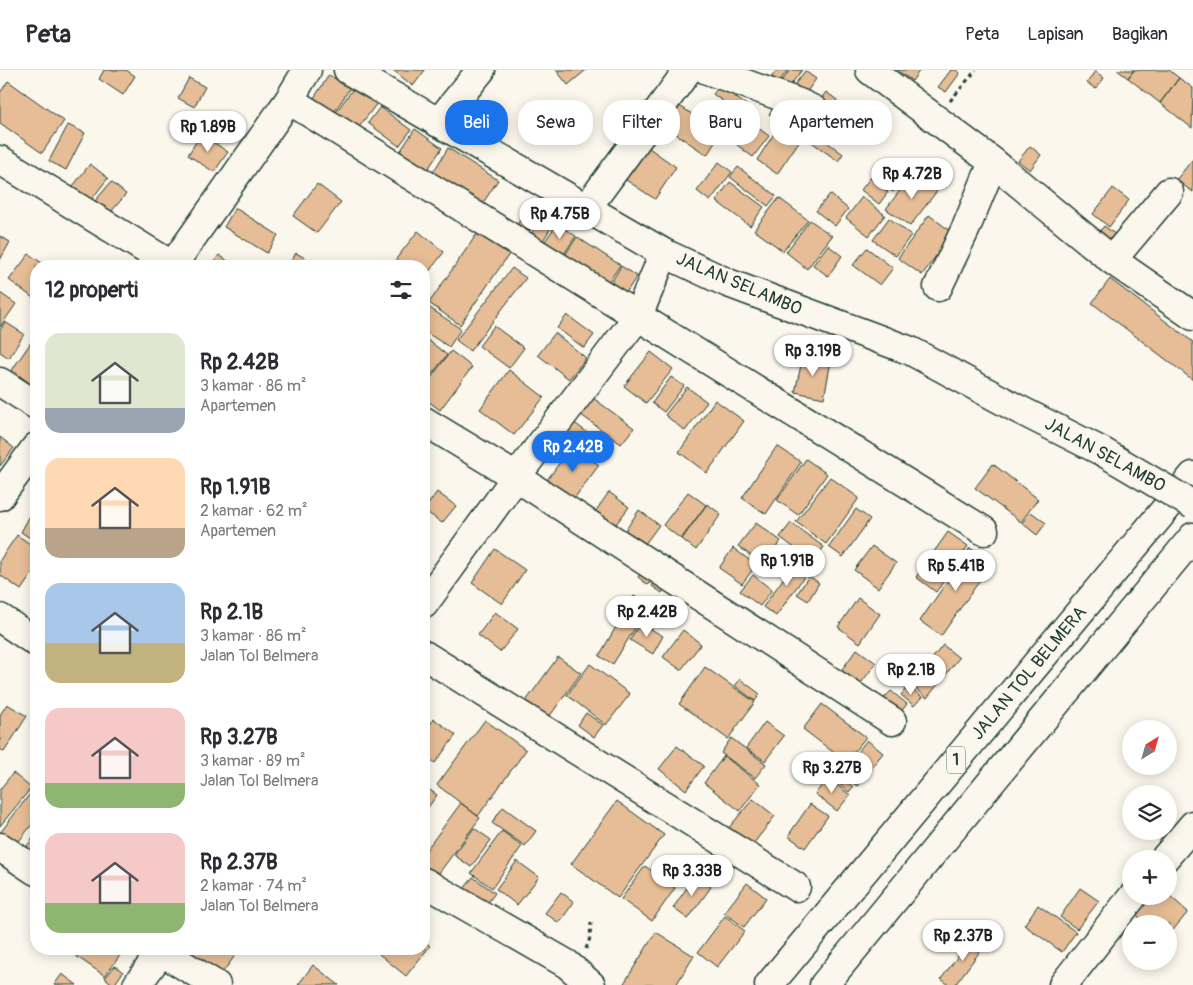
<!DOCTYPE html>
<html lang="id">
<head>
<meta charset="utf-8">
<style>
  :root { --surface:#fff; --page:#f2f2f3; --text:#2b2b33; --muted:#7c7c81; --line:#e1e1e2; --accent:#1a73e8 }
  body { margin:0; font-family:Pangolin,sans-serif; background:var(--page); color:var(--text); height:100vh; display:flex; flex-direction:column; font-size:19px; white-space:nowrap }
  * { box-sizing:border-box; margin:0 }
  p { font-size:16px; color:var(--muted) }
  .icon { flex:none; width:28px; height:28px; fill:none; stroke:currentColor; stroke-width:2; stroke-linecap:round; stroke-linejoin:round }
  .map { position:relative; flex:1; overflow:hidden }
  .details { position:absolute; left:30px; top:190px; width:400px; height:695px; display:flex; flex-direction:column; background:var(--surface); border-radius:20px; box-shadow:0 2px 12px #0003 }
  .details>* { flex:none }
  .guide { position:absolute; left:445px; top:30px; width:475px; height:45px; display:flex; gap:10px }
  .needle { width:32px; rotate:37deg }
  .fabs { position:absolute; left:1122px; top:650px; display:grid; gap:10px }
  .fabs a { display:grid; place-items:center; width:55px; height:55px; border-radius:50%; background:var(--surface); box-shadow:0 2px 12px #0003; font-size:25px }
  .price { position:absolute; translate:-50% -42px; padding:0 11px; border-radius:18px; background:#fff; color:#222; font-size:16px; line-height:32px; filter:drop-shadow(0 1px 2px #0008) }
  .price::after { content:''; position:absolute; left:50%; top:30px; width:15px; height:11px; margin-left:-8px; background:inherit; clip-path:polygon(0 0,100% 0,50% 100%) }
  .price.selected { background:var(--accent); color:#fff }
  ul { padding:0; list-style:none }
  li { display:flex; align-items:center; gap:15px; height:125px; padding:0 15px }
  li span { display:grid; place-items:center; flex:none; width:140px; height:100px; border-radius:15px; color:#555 }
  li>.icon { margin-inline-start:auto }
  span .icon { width:60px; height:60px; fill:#fffc; stroke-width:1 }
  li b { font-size:21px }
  h2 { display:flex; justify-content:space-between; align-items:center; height:60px; padding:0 15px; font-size:21px }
  .tag { padding:0 18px; border-radius:20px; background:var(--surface); box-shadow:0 2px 12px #0003; font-size:18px; line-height:45px }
  .tag.selected { background:var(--accent); color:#fff }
  header { display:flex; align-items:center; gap:30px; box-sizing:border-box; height:70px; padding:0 25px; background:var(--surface); border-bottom:1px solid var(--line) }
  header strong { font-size:24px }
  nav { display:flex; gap:28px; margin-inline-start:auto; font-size:18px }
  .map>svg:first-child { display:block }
  .building { fill:#e6bd96; stroke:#1f3d34 }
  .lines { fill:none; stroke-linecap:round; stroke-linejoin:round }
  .minor-casing { stroke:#1f3d34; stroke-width:31 }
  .highway-casing { stroke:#1f3d34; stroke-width:31 }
  .path { stroke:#1f3d34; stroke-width:3; stroke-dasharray:4 4; stroke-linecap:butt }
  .minor { stroke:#fbf7ec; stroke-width:28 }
  .highway { stroke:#fbf7ec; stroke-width:28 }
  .minor-bridge-casing { stroke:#1f3d34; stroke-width:31; stroke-linecap:butt }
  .minor-bridge { stroke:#fbf7ec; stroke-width:28 }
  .labels { text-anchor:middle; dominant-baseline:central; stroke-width:5; stroke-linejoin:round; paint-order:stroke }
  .shield { fill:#fbf7ec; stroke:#61756b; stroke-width:1 }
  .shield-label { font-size:16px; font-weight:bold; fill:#1f3d34 }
  .street-label { font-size:18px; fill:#1f3d34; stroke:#fbf7ec }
</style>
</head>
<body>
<header>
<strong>Peta</strong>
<nav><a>Peta</a><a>Lapisan</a><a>Bagikan</a></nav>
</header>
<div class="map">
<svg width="1193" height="915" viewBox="0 0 1193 915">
  <rect width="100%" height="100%" fill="#fbf7ec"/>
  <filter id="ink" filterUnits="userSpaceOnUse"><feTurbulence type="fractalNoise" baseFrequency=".02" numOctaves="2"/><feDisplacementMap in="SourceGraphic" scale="10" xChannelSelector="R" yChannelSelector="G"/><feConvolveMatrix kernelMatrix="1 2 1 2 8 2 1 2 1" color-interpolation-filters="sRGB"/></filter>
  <g filter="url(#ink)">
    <path class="building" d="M104,0H126L135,6L123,25L99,9Z
      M393,0H425L413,16Z
      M556,0H586L568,15Z
      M777,0H788L774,18L767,13Z
      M790,0H802L782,26L775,20Z
      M897,0H920L912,11Z
      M951,0H956L960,3L946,22L938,17Z
      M1117,0H1134L1128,8Z
      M1134,0H1169L1179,8L1160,33L1128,8Z
      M805,1L816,9L806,23L795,14Z
      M1095,1L1104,8L1096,19L1087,13Z
      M329,5L350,18L333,44L312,31Z
      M189,8L205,17L194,37L178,28Z
      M1179,8L1193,18L1192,58L1160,33Z
      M8,11L64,51L42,83L0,53V23Z
      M355,16L377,33L353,65L331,49Z
      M720,16L749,37L743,46L713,24Z
      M826,22L837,30L829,41L818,33Z
      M678,35L721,63L707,85L664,56Z
      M380,37L411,60L399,76L368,53Z
      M774,37L803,59L797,66L769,44Z
      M753,54L769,66L753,87L737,75Z
      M68,55L85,63L66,100L49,91Z
      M779,56L800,70L777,104L757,90Z
      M415,59L442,78L424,105L397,86Z
      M812,61L843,84L838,91L806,68Z
      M201,64L228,82L214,102L188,85Z
      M642,73L676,97L655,129L620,106Z
      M1030,76L1041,85L1030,100L1018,91Z
      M448,78L498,110L481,136L432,104Z
      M1193,89V122L1176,110Z
      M719,92L732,102L710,131L697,121Z
      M90,94L108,108L91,130L73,116Z
      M738,97L776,126L768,136L730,107Z
      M913,103L937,121L910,156L886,139Z
      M891,107L899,114L893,122L885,115Z
      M870,108L888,122L879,134L861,120Z
      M111,112L126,124L106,148L91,136Z
      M730,112L764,137L750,156L716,131Z
      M317,114L341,132L317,163L293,146Z
      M1113,118L1129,130L1109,157L1093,144Z
      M830,124L848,139L835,156L816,141Z
      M862,127L885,145L869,166L846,148Z
      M779,128L808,150L783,181L754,160Z
      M529,137L540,145L527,164L516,156Z
      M235,138L278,165L267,183L224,157Z
      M929,145L953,163L922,205L898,188Z
      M543,146L554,153L542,172L530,165Z
      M889,148L911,165L896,186L873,170Z
      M810,150L832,166L807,199L786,182Z
      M557,154L576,166L562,187L543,174Z
      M1104,156L1119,167L1110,180L1094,168Z
      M481,158L512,180L460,255L429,233Z
      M418,161L444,182L424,208V196H405L396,189Z
      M0,166L10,172L0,190Z
      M577,167L620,195L606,216L563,188Z
      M828,175L842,186L828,206L813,195Z
      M867,178L893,198L880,215L853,195Z
      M296,183L314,193L312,196H288Z
      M29,184L46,196H36V230L9,210Z
      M219,185L235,196H211Z
      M621,196L637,206L624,226L609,216Z
      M512,198L526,208L470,281L456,270Z
      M1110,209L1193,272V310L1092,233Z
      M0,223L16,234L0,257Z
      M424,234L461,259L449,277L424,261Z
      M567,245L594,265L584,278L557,258Z
      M5,252L24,264L9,288L0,282V260Z
      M494,256L524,278L509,298L479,276Z
      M555,263L586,288L569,309L538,285Z
      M428,270L447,285L424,314V276Z
      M32,271L36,274V318L12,300Z
      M451,281L472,297L440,340L424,328V317Z
      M651,282L673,299L646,333L624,316Z
      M803,286L831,291L824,328L795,322Z
      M509,300L544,327L514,365L480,339Z
      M671,307L684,316L664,342L652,333Z
      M687,317L707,332L685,361L665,345Z
      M589,325L634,358L621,374L577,342Z
      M715,330L744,351L707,403L679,382Z
      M572,351L589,364L579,378L561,366Z
      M0,367L14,378L0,396Z
      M572,376L599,395L573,430L547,410Z
      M777,376L801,392L766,444L742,428Z
      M806,389L827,404L798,445L777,430Z
      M993,394L1038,429L1021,452L975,418Z
      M830,407L859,428L826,474L796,452Z
      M437,422L456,436L442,453L424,440Z
      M609,422L629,437L607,466L588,452Z
      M688,422L706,435L681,469L663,455Z
      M707,434L721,444L696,480L682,469Z
      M36,435V472L21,462Z
      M856,439L870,449L843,487L829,477Z
      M639,440L659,455L642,478L623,464Z
      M1031,442L1046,453L1037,465L1022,453Z
      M756,453L781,471L763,495L738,476Z
      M791,453L824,477L813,492L780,467Z
      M948,462L968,476L936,522L916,507Z
      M17,465L36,478V498L21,520L0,505V490Z
      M872,476L896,493L878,518L854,500Z
      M733,478L756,495L742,514L719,498Z
      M970,478L992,493L941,566L920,551Z
      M495,479L525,500L502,534L472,513Z
      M798,488L811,497L776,546L763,537Z
      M641,503L652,511L648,515L638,507Z
      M753,505L772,520L760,536L740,521Z
      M809,506L819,513L808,531L797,524Z
      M656,510L666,517L662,523L652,516Z
      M634,526L649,535L613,594L599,586Z
      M858,528L880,544L860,573L838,557Z
      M495,542L518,559L500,582L478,565Z
      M640,553L663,566L653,584L630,570Z
      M683,560L701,574L681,600L663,587Z
      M943,575L959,588L927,628L911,615Z
      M857,579L876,593L856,620L837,606Z
      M558,587L581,603L549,647L526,631Z
      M590,594L630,624L606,655L567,625Z
      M705,597L755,632L728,669L679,634Z
      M740,609L760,624L755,631L735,616Z
      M908,616L922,627L914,636L901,625Z
      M891,621L907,634L900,643L883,629Z
      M7,634L27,646L4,682L0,679V645Z
      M822,634L866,667L846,692L803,659Z
      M586,643L603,655L594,667L578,655Z
      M434,649L456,665L435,693L424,685V663Z
      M485,650L526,680L478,746L437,715Z
      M765,652L784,666L765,691L746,678Z
      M731,668L766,694L755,708L721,683Z
      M867,670L883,683L857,716L841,703Z
      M677,676L704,696L686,720L659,699Z
      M724,686L760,714L740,741L704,713Z
      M13,703L31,718L0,756V719Z
      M835,703L853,717L849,722L832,708Z
      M828,708L850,725L837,741L815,724Z
      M36,716V749L10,783L0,775V763Z
      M424,716L437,725L424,743Z
      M753,729L775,746L750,778L727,760Z
      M617,731L664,765L618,828L571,794Z
      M461,733L480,748L430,815L424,810V783Z
      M810,734L828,746L805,778L788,766Z
      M503,737L536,761L525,776L492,753Z
      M474,758L491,770L471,797L454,785Z
      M502,761L522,776L492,818L471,803Z
      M36,764V794L22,783Z
      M517,791L539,807L517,835L496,819Z
      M645,796L675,818L652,851L621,829Z
      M695,806L711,817L688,849L673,838Z
      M473,807L495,823L480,843L458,827Z
      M747,813L766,828L744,857L724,843Z
      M1080,818L1099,831L1077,859L1060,847Z
      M561,822L574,832L559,853L545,843Z
      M1169,825L1188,842L1169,865V854H1147L1132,841L1144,826Z
      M1038,835L1076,862L1062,882L1024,855Z
      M725,846L745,861L717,897L698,882Z
      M656,862L694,886L676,915H623Z
      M972,867L984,876L955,915H949L941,909Z
      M424,871L430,876L406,906L379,884L383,879H424Z
      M77,879H122L124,880L105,906L73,884Z
      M184,879H240L220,906Z
      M313,895L339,915H298Z
      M115,896L123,902L114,915L105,908Z
      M62,904L77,915H54Z"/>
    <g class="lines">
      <g class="minor-casing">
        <path id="minor" d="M348,0L664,183L728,213L911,281L1016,338L1103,382
          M707,0L799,33L814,40
          M870,0L993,92L1112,190L1193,246
          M289,30L984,461
          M438,53L481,0
          M0,90L173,196
          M586,139L688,0
          M1112,190L1169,122
          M172,196L289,30L307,0
          M938,217L966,158L993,92
          M0,312L36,335
          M424,351L516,407L892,651
          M0,426L36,377
          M424,534L516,407L638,246L664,183
          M0,548L36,572
          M424,585L796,817
          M0,777L36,801
          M1164,789L1193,755
          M424,812L567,894L591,915
          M157,879L216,915
          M137,915L163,879
          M1063,915L1133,826"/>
      </g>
      <g class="highway-casing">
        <path id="highway" d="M769,915L1193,406
          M824,915L1193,467"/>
      </g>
      <path class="path" d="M950,31L976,0
        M586,879L590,868L591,852"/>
      <use href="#minor" class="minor"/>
      <use href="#highway" class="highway"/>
      <g class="minor-bridge-casing">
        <path id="minor-bridge" d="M1103,382L1193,435"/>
      </g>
      <use href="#minor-bridge" class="minor-bridge"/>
    </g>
  </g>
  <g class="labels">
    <rect class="shield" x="947" y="676.5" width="18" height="27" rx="4"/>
    <g class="shield-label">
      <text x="956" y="690">1</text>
    </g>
    <g class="street-label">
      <text transform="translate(739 214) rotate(23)">JALAN SELAMBO</text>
      <text transform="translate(1105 385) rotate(29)">JALAN SELAMBO</text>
      <text transform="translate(1029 603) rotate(-50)">JALAN TOL BELMERA</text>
    </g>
  </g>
</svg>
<div class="fabs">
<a><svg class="needle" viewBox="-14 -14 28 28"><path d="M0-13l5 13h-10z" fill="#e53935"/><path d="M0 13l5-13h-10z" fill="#7c7c81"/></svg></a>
<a><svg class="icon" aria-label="layers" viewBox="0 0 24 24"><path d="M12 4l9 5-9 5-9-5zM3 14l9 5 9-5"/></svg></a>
<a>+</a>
<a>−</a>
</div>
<b class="price" style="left:208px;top:83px">Rp 1.89B</b>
<b class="price" style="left:912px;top:130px">Rp 4.72B</b>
<b class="price" style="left:560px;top:170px">Rp 4.75B</b>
<b class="price" style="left:813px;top:307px">Rp 3.19B</b>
<b class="price selected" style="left:573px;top:403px">Rp 2.42B</b>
<b class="price" style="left:787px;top:517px">Rp 1.91B</b>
<b class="price" style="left:956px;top:522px">Rp 5.41B</b>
<b class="price" style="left:647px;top:568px">Rp 2.42B</b>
<b class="price" style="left:911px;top:626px">Rp 2.1B</b>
<b class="price" style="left:832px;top:724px">Rp 3.27B</b>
<b class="price" style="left:692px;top:827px">Rp 3.33B</b>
<b class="price" style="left:963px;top:892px">Rp 2.37B</b>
<div class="guide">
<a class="tag selected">Beli</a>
<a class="tag">Sewa</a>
<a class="tag">Filter</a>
<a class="tag">Baru</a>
<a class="tag">Apartemen</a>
</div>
<section class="details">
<h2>12 properti<svg class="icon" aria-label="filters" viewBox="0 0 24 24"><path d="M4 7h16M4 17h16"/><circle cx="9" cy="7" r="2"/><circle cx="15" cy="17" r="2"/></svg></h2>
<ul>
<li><span style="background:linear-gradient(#dfe7d0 75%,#9aa5b1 0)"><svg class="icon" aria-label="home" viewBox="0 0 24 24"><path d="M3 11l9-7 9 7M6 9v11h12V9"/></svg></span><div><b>Rp 2.42B</b><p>3 kamar · 86 m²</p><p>Apartemen</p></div></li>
<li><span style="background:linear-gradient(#ffd9b3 70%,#b9a48a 0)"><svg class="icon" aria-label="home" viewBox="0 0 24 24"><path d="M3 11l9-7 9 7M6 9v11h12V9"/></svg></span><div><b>Rp 1.91B</b><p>2 kamar · 62 m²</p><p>Apartemen</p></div></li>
<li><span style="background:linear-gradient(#a9c7e8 60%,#c2b280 0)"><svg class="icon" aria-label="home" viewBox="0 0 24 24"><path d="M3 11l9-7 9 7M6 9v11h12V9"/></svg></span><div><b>Rp 2.1B</b><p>3 kamar · 86 m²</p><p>Jalan Tol Belmera</p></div></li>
<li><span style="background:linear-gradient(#f6c9c9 75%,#8fb573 0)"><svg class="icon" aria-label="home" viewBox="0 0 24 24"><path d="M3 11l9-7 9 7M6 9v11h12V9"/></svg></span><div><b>Rp 3.27B</b><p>3 kamar · 89 m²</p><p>Jalan Tol Belmera</p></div></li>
<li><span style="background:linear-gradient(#f6c9c9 70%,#8fb573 0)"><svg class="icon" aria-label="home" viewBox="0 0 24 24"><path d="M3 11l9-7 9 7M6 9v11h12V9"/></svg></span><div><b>Rp 2.37B</b><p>2 kamar · 74 m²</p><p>Jalan Tol Belmera</p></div></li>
</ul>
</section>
</div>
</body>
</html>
